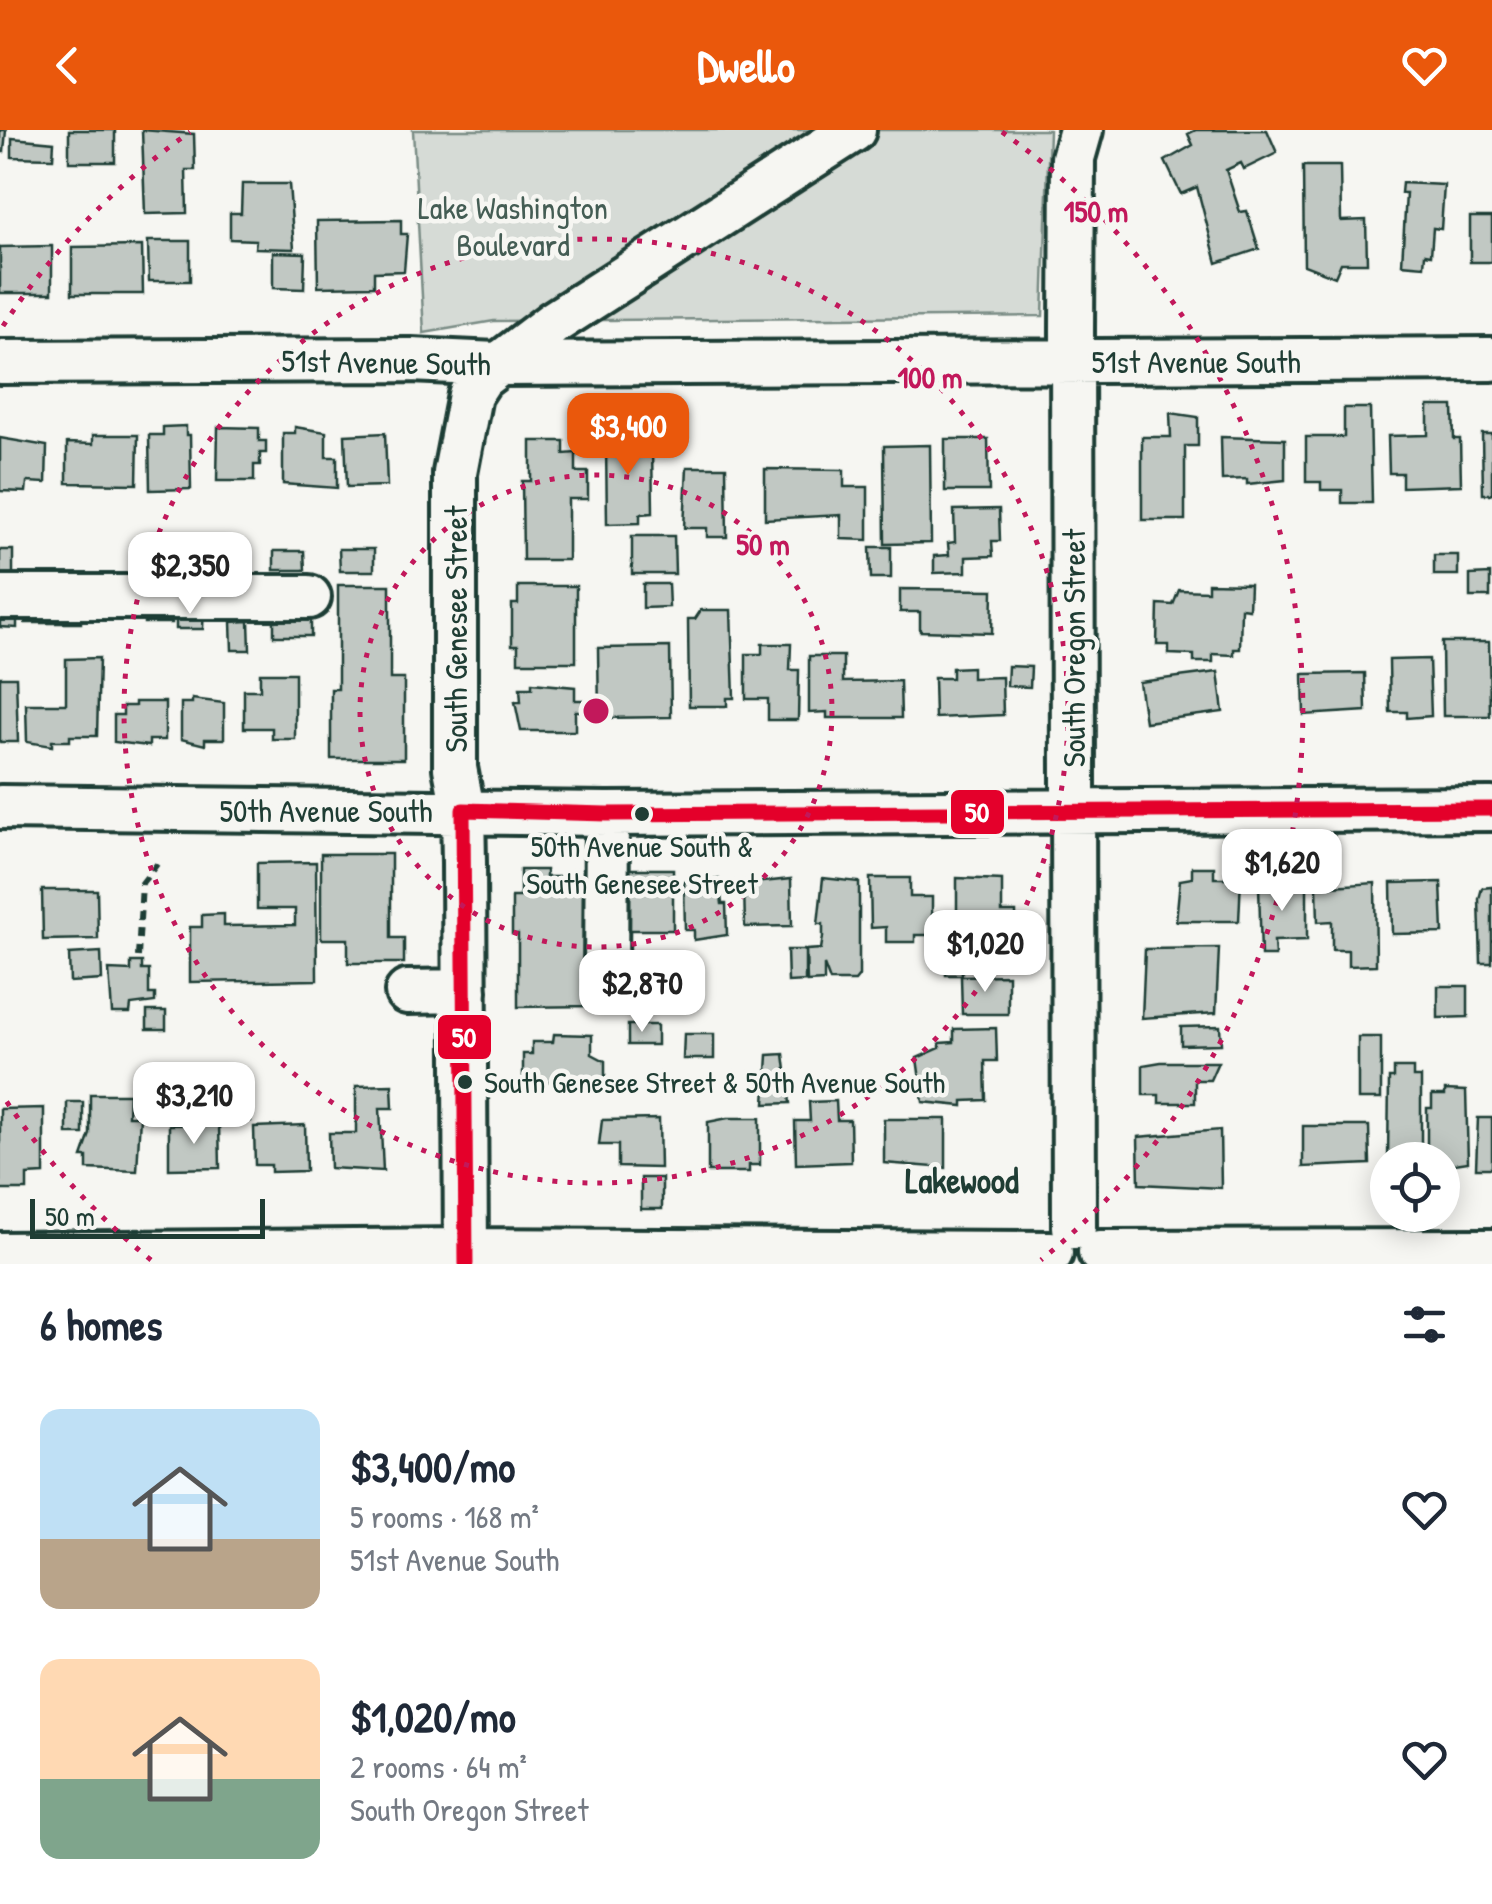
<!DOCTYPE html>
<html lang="en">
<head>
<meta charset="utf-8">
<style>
  :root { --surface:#fff; --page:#f6f6f7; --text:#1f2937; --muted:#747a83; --accent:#ea580c }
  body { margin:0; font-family:"Patrick Hand",sans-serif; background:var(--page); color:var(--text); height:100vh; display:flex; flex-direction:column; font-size:38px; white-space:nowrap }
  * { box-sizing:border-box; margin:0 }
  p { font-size:32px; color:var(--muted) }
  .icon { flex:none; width:55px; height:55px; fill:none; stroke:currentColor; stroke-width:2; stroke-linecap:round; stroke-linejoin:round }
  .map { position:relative; height:1134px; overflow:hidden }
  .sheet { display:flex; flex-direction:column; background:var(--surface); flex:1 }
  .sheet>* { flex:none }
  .fabs { position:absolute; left:1370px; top:1012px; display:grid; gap:20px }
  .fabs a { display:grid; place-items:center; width:90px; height:90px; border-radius:50%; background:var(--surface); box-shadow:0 5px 25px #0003; font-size:50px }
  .scale { position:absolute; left:30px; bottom:25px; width:235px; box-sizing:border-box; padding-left:10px; border:5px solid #1f3d34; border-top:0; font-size:28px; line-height:35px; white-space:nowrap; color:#1f3d34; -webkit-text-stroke:8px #f6f6f2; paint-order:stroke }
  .price { position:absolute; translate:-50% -85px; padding:0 22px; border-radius:20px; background:#fff; color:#222; font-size:32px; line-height:65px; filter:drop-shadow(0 2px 5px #0008) }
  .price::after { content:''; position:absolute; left:50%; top:60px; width:30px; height:22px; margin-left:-15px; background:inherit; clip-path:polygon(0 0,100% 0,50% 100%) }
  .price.current { background:var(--accent); color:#fff }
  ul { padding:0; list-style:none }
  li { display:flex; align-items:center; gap:30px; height:250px; padding:0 40px }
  li span { display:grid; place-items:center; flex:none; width:280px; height:200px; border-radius:20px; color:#555 }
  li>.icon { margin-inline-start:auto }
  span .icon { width:120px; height:120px; fill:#fffc; stroke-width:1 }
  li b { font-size:42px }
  h2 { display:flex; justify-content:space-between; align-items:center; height:120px; padding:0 40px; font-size:42px }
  header { display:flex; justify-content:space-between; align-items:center; height:130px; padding:0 40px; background:var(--accent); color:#fff; font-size:45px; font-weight:800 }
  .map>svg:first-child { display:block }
  .green { fill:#d6dbd6; stroke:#7a8c85; stroke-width:2.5 }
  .building { fill:#c1c8c3; stroke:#1f3d34; stroke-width:2.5 }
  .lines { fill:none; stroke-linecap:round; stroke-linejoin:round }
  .minor-casing { stroke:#1f3d34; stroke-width:50 }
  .path { stroke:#1f3d34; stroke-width:6; stroke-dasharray:10 8; stroke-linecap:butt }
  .minor { stroke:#f6f6f2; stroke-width:42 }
  .bus-1-casing { stroke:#f6f6f2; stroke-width:22 }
  .bus-1 { stroke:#e4002b; stroke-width:15 }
  .ring { fill:none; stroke:#c2185b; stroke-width:5; stroke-dasharray:5 10 }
  .bus-dot { fill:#1f3d34; stroke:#f6f6f2; stroke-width:4 }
  .labels { text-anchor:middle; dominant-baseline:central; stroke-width:9; stroke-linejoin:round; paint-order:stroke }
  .bus-label { font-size:30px; fill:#1f3d34; stroke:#f6f6f2 }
  .park-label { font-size:32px; fill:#445d54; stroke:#f6f6f2 }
  .street-label { font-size:32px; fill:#1f3d34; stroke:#f6f6f2 }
  .neighbourhood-label { font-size:35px; font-weight:bold; fill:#1f3d34; stroke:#f6f6f2 }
  .centre { fill:#c2185b; stroke:#f6f6f2; stroke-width:5 }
  .ring-label { font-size:30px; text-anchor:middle; font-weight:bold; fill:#c2185b; stroke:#f6f6f2; stroke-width:9; stroke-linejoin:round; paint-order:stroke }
  .line-badge { stroke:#f6f6f2; stroke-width:4 }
  .badge-label { font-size:28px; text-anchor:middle; font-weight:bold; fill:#fff }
</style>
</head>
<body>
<header><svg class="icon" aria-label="back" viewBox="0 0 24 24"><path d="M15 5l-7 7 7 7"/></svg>Dwello<svg class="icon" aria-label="heart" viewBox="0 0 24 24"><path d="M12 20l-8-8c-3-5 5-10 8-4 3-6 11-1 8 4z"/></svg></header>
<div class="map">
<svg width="1492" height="1134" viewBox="0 0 1492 1134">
  <rect width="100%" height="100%" fill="#f6f6f2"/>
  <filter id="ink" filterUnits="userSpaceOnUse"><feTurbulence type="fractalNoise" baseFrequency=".01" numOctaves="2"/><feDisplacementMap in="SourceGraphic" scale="20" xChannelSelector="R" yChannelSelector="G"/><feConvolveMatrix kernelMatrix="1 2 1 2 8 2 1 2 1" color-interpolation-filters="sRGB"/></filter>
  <g filter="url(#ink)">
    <path class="green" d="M413,0H1049L1043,186L494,191L424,203Z"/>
    <path class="building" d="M0,0H6L4,22H0Z
      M69,0H115V32H69Z
      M142,0L194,4L195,40H186L187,83L145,84Z
      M1196,0H1267L1277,23L1244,39L1241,33L1226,40L1240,82L1247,81L1259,119L1217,133L1197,57L1181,64L1165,31L1193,15L1188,4Z
      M12,8L54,12L53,28L12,27Z
      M1303,36H1340L1341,91L1366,90L1367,133H1341L1335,147L1304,135Z
      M1402,53L1444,55L1441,99L1433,98L1431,125L1425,124L1424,136L1402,134L1406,63H1401Z
      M242,54H289L294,119L255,118L256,110L230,109V83H241Z
      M1470,87H1492V132H1470Z
      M401,90V104H407L404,141L374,142V156L318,157L317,91Z
      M148,111H190V151H149Z
      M52,116V163H0V117Z
      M142,116L143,164H72V117Z
      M273,122L305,123L304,159L273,158Z
      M1428,276H1453L1454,309H1460L1461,355L1402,357V343H1389L1388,306L1428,305Z
      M1344,278H1370L1372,373H1342V360H1321V352H1306V307H1344Z
      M1170,283L1198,287V316H1185V390H1142V307H1171Z
      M186,296V305H190L191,359L150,360L149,305H163V297Z
      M218,297L259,298V311H266V323H260V335H254V351H217Z
      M295,297L326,302V327H337V358L283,354V303H295Z
      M610,298H627V309H649L652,316L653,383L640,384V393L607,394L606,314H610Z
      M385,303L387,356L347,357L345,305Z
      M1482,304H1492V364H1483Z
      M93,305H138L137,354L67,353V313L93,314Z
      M1221,307L1285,309V350L1247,354V349L1222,350Z
      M0,308L47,316L46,353L27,352L26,362L0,361Z
      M945,309H988L989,361H945Z
      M531,311H564V324L576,323V342H588V369H568V430H523L522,351H531Z
      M930,315L931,413L885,414L884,316Z
      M687,337H726L727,407H707V398H684Z
      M765,339L844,340V357H868V410L841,409V385L765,389Z
      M999,379L1000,411H992L993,426L966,427V442L934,443V426L949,425L948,413L955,412L954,380Z
      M632,406H674L675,444H632Z
      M870,417H891V448H871Z
      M339,419H374V441H340Z
      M0,420H13V449H0Z
      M274,421H304L305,440H274Z
      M1434,425H1458V445H1434Z
      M1490,444V467H1470V445Z
      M1208,453L1250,454L1249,479L1241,478L1240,519H1234V525L1213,524V532H1194V525L1169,524V515H1157L1158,474L1173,475L1179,460L1208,461Z
      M643,454H668L669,477L643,478Z
      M338,455H390V549H404V629H331V559H338Z
      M518,456H576V532H518V515H512V474H518Z
      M900,459L993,460L992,503L920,501V482H900Z
      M171,474L172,493H144V475Z
      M274,474H311V506H274Z
      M176,475H204L203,499H176Z
      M0,476H17V498L0,497Z
      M25,476H81V493H25Z
      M701,480H731L734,568H727V576H689L688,489H695Z
      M249,491L250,520H232L231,492Z
      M1442,512H1489L1490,586H1443Z
      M762,514H791L790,540H799L798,590H768V569H746V524H762Z
      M670,517L671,587L599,588L598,518Z
      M809,526H843V552L900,551L901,588H827V582L809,583Z
      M99,528L97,606H70V611H52V616L27,612L26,574H66V529Z
      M1429,529L1431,586L1407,588V582H1390L1389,530Z
      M1008,536L1031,537L1030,557L1007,556Z
      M972,537V548L1002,547L1003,585L935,588L934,548H952V538Z
      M1218,542L1223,582L1145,592L1139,552Z
      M260,543H295V609H272V598H244V560H260Z
      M1365,543L1366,581L1304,585L1303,544Z
      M0,547H16L18,612H0Z
      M532,553L575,557V570H583V581H575V601H521L515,572H521L520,558H532Z
      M192,569L224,573V609H205V615L181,609V573H192Z
      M135,572H165V610H149V616L114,612V585H123V576H135Z
      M321,724H391V808H404V833H348V809H321Z
      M316,732L317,850L190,852V797H202V785L224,784V796L295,795V779H257V733Z
      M1192,737H1214V748H1241L1239,791H1176L1180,750L1192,748Z
      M612,739H673V800H613Z
      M520,740H546V747H593V876L518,877V804H512V767H520Z
      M823,748L859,752V846L855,851H830L824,835V851L807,852L806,820L821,819L823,807V794H818Z
      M870,748H910V767H932V805H915V812H886V797L871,798Z
      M957,748L1002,750V782H1016V815H990V806H957Z
      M719,749L722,774H726L727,805L694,810V800H685L684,752Z
      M791,749L792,796L745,797L744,754Z
      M1291,749V755H1307V810L1274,811L1275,826H1261L1259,755Z
      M1441,752L1443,803L1392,804L1391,753Z
      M1375,753L1376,835L1348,836V820H1332V791L1318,792L1317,757Z
      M1492,757V833H1481L1479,769L1482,758Z
      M42,760H97L98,809L43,810Z
      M1219,818L1216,883L1142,888L1145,819Z
      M787,820H805V851L788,852Z
      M946,820H961L962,845H946Z
      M101,822L102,850L70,852L69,824Z
      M131,832H142V840H149V864H155V872L131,875L130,883H112L109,840L131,841Z
      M1008,845V884H962L961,846Z
      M1438,856H1468V887L1438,888Z
      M147,881H166V899H147Z
      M628,895H657V915H628Z
      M1220,896L1221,914L1181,915V897Z
      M996,898L997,931H985L986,970L963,971V976L923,972L917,928L940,918V913L954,912V899Z
      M554,904L592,905V924L605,931V948H591V952L523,951V924H532V912H553Z
      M684,904H714V929H683Z
      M1358,907H1381V969H1358Z
      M784,924L790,973L765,974L768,925Z
      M1161,932H1218L1210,950H1195V973H1159V965H1143V935Z
      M1394,938H1413V947H1421V1030H1388L1389,948H1394Z
      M392,955L393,978H380L383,1041L330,1038L329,1003H356V956Z
      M1445,960L1466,961L1468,1032L1442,1036V1030H1427V978H1432V965H1445Z
      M234,962H251V991H235Z
      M90,964H129L128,986H140L137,1041L87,1039V1027H82L90,1004Z
      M836,971L837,990H850L851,1032L796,1034L795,991H810L809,972Z
      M67,972H83V1004H67Z
      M44,978V1044L27,1045V1060H0V979Z
      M728,988H760V1035H749V1042H708V992Z
      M1478,988H1492V1038H1476Z
      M659,989L660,1038L618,1037V1015H599L602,990Z
      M884,989H946V1038L884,1033Z
      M219,994L220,1038L169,1039V995Z
      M305,995L306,1041L271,1042V1035H255L254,997Z
      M1303,996H1369L1370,1034L1303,1037Z
      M1220,1000L1221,1058L1139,1054L1138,1007Z
      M641,1048H662V1079H641Z"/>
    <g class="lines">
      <g class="minor-casing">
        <path id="minor" d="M0,232L411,230L496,234L1492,229
          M0,467H309
          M0,677L607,684L1492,679
          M606,850L607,684
          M407,862L465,861
          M1074,1097L1072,200L1073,28L1081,0
          M1100,1122L1492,1121
          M0,1124L466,1120L1051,1123
          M466,1134L464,733L463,680L455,638V343L470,265L481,248L553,193L854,0"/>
      </g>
      <path class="path" d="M138,827L142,753L157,734"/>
      <use href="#minor" class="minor"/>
      <g class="bus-1-casing">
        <path id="bus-1" d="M463,680L607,684L1492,679
          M463,680L466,1134"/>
      </g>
      <use href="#bus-1" class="bus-1"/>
    </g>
  </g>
  <g class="ring">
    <circle cx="596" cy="581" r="236"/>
    <circle cx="596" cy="581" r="472"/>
    <path d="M151 1130A707 707 0 0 1 3 966M3 196A707 707 0 0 1 190 2M1002 2A707 707 0 0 1 1041 1130"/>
  </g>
  <g class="bus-dot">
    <circle cx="642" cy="684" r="9"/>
    <circle cx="465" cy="952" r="9"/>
  </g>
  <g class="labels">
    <g class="bus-label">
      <text x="642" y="716">50th Avenue South &amp;<tspan x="642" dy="37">South Genesee Street</tspan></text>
      <text x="484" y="952" text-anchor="start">South Genesee Street &amp; 50th Avenue South</text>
    </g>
    <g class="park-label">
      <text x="513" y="77">Lake Washington<tspan x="513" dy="37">Boulevard</tspan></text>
    </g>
    <g class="street-label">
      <text x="1196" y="231">51st Avenue South</text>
      <text transform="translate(386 232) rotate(1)">51st Avenue South</text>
      <text transform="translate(455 499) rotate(-90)">South Genesee Street</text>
      <text transform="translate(1073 518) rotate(-90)">South Oregon Street</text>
      <text x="326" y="680">50th Avenue South</text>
    </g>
    <g class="neighbourhood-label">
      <text x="962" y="1050">Lakewood</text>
    </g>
  </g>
  <circle cx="596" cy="581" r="15" class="centre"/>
  <g class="ring-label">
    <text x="1096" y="92">150 m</text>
    <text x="930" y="258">100 m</text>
    <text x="763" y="425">50 m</text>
  </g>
  <g class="line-badge">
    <rect x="949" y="658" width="57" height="48" rx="10" fill="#e4002b"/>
    <rect x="436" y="883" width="57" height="48" rx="10" fill="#e4002b"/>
  </g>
  <g class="badge-label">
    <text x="977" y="692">50</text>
    <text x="464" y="917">50</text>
  </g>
</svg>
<div class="fabs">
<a><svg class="icon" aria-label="locate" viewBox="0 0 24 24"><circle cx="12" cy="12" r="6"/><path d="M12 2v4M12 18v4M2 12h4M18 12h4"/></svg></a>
</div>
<div class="scale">50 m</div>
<b class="price current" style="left:628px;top:348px">$3,400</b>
<b class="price" style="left:190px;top:487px">$2,350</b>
<b class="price" style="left:1282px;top:784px">$1,620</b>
<b class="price" style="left:985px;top:865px">$1,020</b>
<b class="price" style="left:642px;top:905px">$2,870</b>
<b class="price" style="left:194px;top:1017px">$3,210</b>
</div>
<section class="sheet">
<h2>6 homes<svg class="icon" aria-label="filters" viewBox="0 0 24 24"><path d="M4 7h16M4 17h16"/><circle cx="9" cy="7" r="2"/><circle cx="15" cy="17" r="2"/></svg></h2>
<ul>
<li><span style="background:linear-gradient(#bfe0f5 65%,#b9a48a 0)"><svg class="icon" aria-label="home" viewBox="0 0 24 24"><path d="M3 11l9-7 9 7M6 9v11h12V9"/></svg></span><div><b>$3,400/mo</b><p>5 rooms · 168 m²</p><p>51st Avenue South</p></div><svg class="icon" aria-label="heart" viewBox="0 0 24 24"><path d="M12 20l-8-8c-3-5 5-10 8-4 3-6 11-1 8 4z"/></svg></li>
<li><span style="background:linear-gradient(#ffd9b3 60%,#7fa58c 0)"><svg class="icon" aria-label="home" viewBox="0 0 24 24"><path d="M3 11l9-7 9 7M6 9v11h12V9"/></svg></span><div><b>$1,020/mo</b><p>2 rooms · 64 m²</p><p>South Oregon Street</p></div><svg class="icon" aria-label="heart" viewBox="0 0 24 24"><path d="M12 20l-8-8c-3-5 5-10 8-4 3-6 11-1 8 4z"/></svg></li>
</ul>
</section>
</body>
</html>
